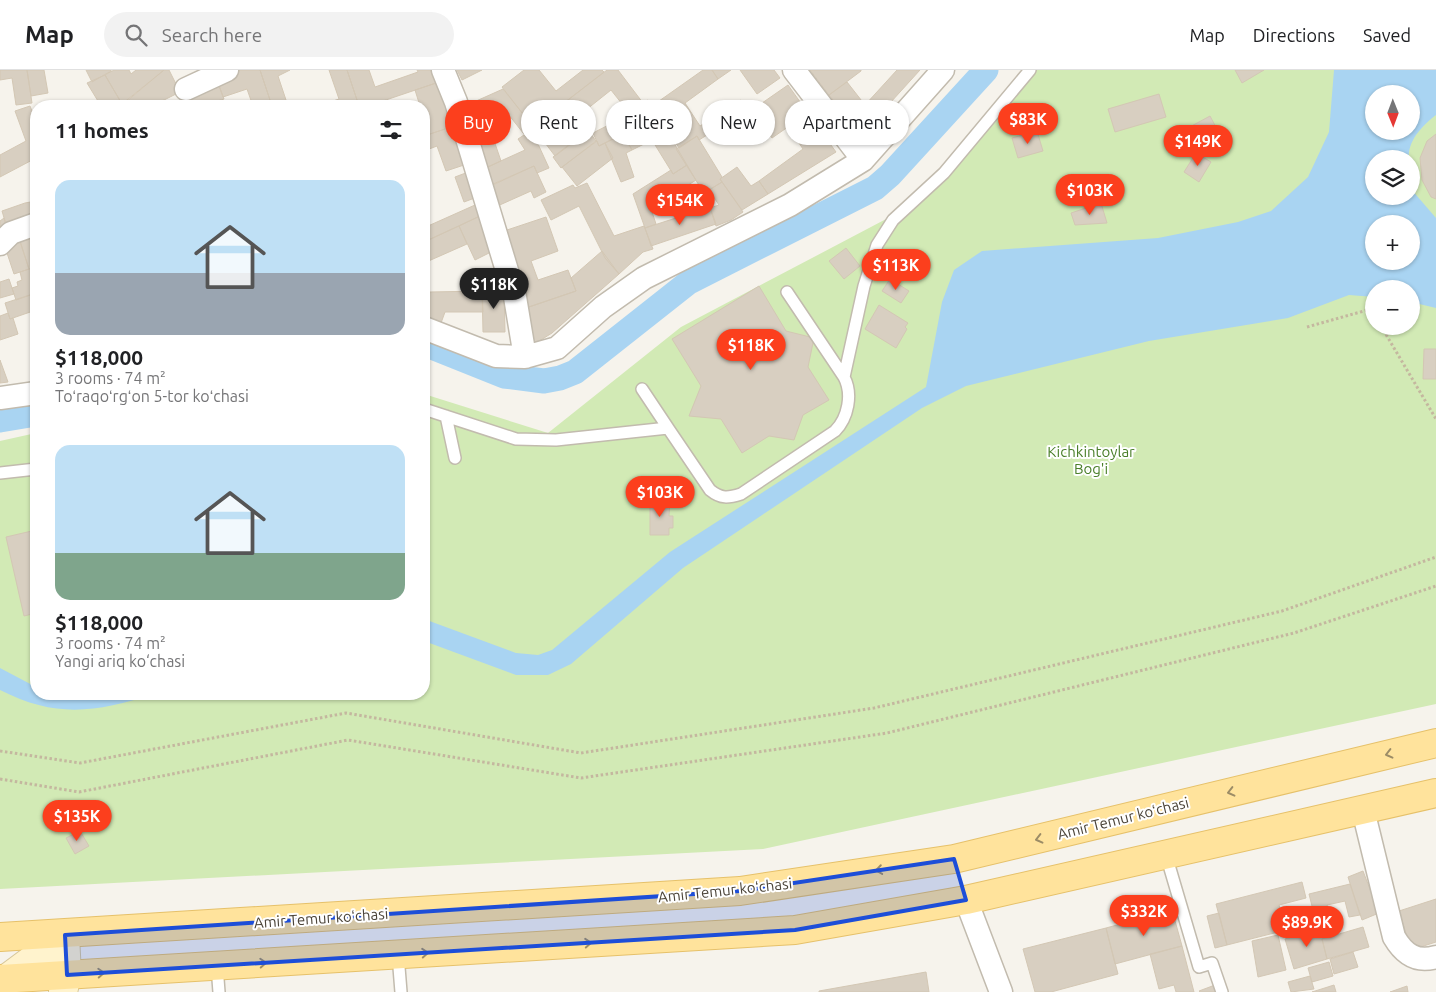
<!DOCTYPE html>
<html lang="en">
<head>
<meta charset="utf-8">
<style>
  :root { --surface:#fff; --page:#f2f2f2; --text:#202124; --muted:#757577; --line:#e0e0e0; --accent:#fc3f1d }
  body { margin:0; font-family:Ubuntu,sans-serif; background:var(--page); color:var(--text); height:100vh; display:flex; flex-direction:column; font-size:19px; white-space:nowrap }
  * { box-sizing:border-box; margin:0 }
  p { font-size:16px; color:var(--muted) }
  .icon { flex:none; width:28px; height:28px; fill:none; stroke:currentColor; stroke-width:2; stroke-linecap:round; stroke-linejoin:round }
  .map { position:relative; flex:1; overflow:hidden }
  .details { position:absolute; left:30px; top:30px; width:400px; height:600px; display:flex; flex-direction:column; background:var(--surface); border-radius:20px; box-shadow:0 1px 4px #0004 }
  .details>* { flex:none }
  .guide { position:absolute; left:445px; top:30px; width:475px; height:45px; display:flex; gap:10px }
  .needle { width:32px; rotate:179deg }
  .buttons { position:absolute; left:1365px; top:15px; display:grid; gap:10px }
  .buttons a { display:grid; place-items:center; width:55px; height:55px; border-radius:50%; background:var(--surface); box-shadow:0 1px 4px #0004; font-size:25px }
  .price { position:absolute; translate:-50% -42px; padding:0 11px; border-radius:18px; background:var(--accent); color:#fff; font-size:16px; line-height:32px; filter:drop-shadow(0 1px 2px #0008) }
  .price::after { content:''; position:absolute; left:50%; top:30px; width:15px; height:11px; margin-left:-8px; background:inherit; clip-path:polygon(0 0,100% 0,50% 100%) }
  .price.selected { background:#222; color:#fff }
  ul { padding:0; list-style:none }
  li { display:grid; align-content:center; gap:10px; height:265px; padding:0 25px }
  li span { display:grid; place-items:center; height:155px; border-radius:15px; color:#555 }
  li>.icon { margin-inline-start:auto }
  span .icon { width:90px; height:90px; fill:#fffc; stroke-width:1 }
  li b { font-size:21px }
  h2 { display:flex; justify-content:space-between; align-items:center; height:60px; padding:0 25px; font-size:21px }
  .chip { padding:0 18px; border-radius:22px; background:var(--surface); box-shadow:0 1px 4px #0004; font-size:18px; line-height:45px }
  .chip.selected { background:var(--accent); color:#fff }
  header { display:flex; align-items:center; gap:30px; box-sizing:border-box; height:70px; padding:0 25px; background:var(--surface); border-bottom:1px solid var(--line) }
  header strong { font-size:24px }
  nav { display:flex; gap:28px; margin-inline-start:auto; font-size:18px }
  .search { width:350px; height:45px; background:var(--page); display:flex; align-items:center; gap:12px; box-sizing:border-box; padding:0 18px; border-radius:28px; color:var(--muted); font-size:19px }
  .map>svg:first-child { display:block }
  .green { fill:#d2eab5; fill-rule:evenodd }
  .water { fill:#a9d4f2; fill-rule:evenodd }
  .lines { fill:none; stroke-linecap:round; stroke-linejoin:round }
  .canal { stroke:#a9d4f2; stroke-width:25 }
  .building { fill:#d8cfc1; stroke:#d3c7b4 }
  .lane-casing { stroke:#c2bbae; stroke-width:14 }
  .street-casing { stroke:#c2bbae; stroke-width:25 }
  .secondary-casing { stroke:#d6c79b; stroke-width:30 }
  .primary-casing { stroke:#e6c16a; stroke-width:30 }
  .path { stroke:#c4b79f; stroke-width:3; stroke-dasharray:2.5 2.5; stroke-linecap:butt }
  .lane { stroke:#fff; stroke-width:11 }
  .street { stroke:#fff; stroke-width:22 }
  .secondary { stroke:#fff3cd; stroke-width:28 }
  .primary { stroke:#ffe39c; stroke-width:28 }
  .oneway { stroke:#9c8c66 }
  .marked { fill:#1d4ed8; fill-opacity:0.2; stroke:#1d4ed8; stroke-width:4; stroke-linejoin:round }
  .labels { text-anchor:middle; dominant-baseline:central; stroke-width:4; stroke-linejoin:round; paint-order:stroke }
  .park-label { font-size:15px; fill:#4a7f2a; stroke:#fff }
  .street-label { font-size:15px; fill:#4b4439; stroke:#fff }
</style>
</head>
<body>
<header>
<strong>Map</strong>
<div class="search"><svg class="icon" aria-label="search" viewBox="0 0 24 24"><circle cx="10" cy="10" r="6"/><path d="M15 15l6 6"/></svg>Search here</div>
<nav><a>Map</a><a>Directions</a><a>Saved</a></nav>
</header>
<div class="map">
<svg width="1436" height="922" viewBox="0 0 1436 922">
  <rect width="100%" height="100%" fill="#f6f3ec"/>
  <path class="green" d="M1022,0H1436V634L763,779L0,819V371L36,363V624H424V324L548,363L681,257L907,138ZM1374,24H1411V61H1374ZM1374,89H1411V126H1374ZM1374,154H1411V191H1374ZM1374,219H1411V256H1374Z"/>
  <path class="water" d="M1334,0H1436V45C1423,55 1407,71 1409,89H1374V126H1411V119L1436,148V238L1411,232V219H1374V227L1349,225L1288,248L1149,271L966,316L922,338L683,498L571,594L548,605H516L424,571V549L516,583L538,585L552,580L670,482L926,317L942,232L954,200L982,181L1158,168L1238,152L1271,141L1308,107L1329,62ZM1374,24H1411V61H1374ZM1374,154H1411V191H1374Z
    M0,598L36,617V624H155C96,642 57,649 0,620Z"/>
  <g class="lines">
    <path class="canal" d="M424,274L504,306L544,311L560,308L575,302L689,212L875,118L890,105L986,0
      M0,350L36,344"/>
  </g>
  <path class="building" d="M0,0H27L32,33L16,35L12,8L0,10Z
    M27,0H44L48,23L31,26Z
    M86,0H111V1L92,12Z
    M114,0H129L131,4L136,0H164L122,34L105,5Z
    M164,0H169L180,22L152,36H121Z
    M237,0H260L272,36H253L247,19L223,27L217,10Z
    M260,0H290L278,6L288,36H272Z
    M329,0H347L359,36H318L339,29Z
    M347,0H369L375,17L418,2L417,0H438L442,11L368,36H359Z
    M457,0H482L462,10Z
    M524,0H539L556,21L583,0H602L604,2L533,57L502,17Z
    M607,0H618L643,33L633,39L634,41L630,44L611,20L572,51L560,36Z
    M703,0H712L718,9L685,33L700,56L741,30L747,40L699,70L697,66L679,78L652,36Z
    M712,0H731L718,9Z
    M740,0H774L780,8L757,24Z
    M810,0H861V1L829,25Z
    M897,0H920L861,65L829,25L847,12L865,35Z
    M1235,0H1264L1242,13Z
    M105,5L122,34L121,36H101L87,13Z
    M217,10L224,29L201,36H192L188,24Z
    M442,11L457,55L424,66V36H420L415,20Z
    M788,15L808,43L772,68L752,40Z
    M503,19L536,60L527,68L505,40L488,48L489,53L473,60L465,36Z
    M1159,24L1166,47L1115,62L1108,39Z
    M648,30L658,46L599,76L593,63L630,44L634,41L633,39Z
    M30,36L36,51V88L0,107V85L26,71L15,41Z
    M560,36L583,65L555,86L533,57Z
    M808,43L836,82L768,124L759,111L803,79L788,57Z
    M658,46L687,95L673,104L652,70L632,80L623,64Z
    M1210,46L1217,59L1193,71L1186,59Z
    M488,53L501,91L486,98L473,60Z
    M457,55L470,93L446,101L437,76L424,81V66Z
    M588,60L596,71L561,98L553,87Z
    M1037,61L1043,81L1018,88L1012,68Z
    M623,64L632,80L626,83L634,107L621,112L605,73Z
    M1436,64V129L1431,127L1422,110L1420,88L1427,71Z
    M524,65L527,68L530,65L538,74L549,98L537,103L534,96L491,115L483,99L525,80L518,69Z
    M697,66L722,107L720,109L722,112L704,123L676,79Z
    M597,71L599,76L605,73L613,88L577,116L562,97Z
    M1196,83L1211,92L1199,112L1184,102Z
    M687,95L696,110L651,139L656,154L645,158L633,124L671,100L673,104Z
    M534,96L546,122L534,128L531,121L493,138L484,119Z
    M737,97L751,116L759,111L768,124L742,140L720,109Z
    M471,101L480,126L464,132L455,107Z
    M722,112L743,142L731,150L716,156L710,138L719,135L709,120Z
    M587,113L614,166L644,156L653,179L643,182L619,204L605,188L579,136L551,150L541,130L573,115L575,118Z
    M36,131V152L8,161L2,141L25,133Z
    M1101,133L1107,153L1075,155L1071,143Z
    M475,135L480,146L424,172V146L428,156Z
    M710,137L716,154L651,176L645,158Z
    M480,146L495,180L475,190L459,156Z
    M546,147L558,181L531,191L538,210L568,200L576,221L523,239L501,162Z
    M4,148L8,161L0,171V151Z
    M459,156L467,174L424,193V172Z
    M36,158V197L29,199L17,162Z
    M18,165L29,199L14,204L4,174Z
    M846,178L860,196L844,209L829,191Z
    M602,181L619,204L552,263L536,273L529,265L520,240L576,221L571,208Z
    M36,197V212L32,198Z
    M32,198L36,212V223L16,230L12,218L18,216L17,212L22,210L20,202Z
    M9,209L14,224L0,228V212Z
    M890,209L909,221L901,233L882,221Z
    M759,216L786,261L814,268L808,297L829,330L803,345L794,370L769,366L742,383L721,349L689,346L701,316L672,269Z
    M482,218H504L505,262H483Z
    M482,221L483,242H445L441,253L424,246L430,222Z
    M33,224L36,240L10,249L5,233Z
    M879,235L908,253L905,257L907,259L896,278L865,259Z
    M8,243L10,249L13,248L18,264L0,270V246Z
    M1424,279H1436V309H1423Z
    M0,290L8,312L0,313Z
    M650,431H670L669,446H673V458H669V465H650Z
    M36,460V543L24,546L6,467Z
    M80,761L89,776L75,784L66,768Z
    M1363,801L1379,843L1362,850L1348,807Z
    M1302,812L1306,828L1279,835L1286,860L1227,875L1216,834Z
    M1350,814L1360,845L1349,847L1345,831L1327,835L1332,852L1317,856L1309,824Z
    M1436,829V872L1411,880L1399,841Z
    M1172,840L1182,876L1115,894L1106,858Z
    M1219,843L1227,875L1215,878L1207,846Z
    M1363,857L1369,877L1327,889L1322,869Z
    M1106,858L1118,904L1051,922H1035L1023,879Z
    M1323,858L1326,867L1322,869L1327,889L1294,899L1285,869Z
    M1278,865L1286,900L1258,907L1252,871Z
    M1182,876L1194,922H1176L1174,915L1159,919L1150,884Z
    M1353,882L1358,897L1334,904L1330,889Z
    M1329,892L1333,906L1312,912L1308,898Z
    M926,902L929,922H819V921Z
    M1310,906L1314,919L1291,922L1288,912Z
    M1215,915L1218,922H1200L1199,921Z
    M1334,915L1336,922H1312Z
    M1407,916L1408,922H1390Z"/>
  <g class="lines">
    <g class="lane-casing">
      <path id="lane" d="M787,222L844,307
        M642,319L668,358
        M424,339L516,369L556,370L668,358L710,420C721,429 728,428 741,424L835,361C848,348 853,324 844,307L864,216L877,175L893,150L944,103L1030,0
        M446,346L455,388
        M0,403L36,399
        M1166,785L1199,897L1212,893L1222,922
        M398,885L401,922
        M217,896L219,922"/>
    </g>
    <g class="street-casing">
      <path id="street" d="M443,0L456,32L515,227L525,287
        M794,0L863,90
        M186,19L227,0
        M0,174L11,163L36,154
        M424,258L496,286L525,287L557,278L603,237L644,208L790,135L863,90L943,0
        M0,328L36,323
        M1363,740L1394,867C1404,884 1416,893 1436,887
        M966,830L1001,922"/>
    </g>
    <g class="secondary-casing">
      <path id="secondary" d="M0,919L6,909L65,865
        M63,922L67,905L65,865"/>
    </g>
    <g class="primary-casing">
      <path id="primary" d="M0,867L740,821L954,789L1436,673
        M0,909L795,860L966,830L1436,723"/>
    </g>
    <path class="path" d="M1381,256L1436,349
      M1307,257L1371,239L1374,244
      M0,681L80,693L346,643L581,683L874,638L1282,541L1436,487
      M0,709L79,722L348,670L581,708L887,663L1294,563L1436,516"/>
    <use href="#lane" class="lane"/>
    <use href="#street" class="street"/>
    <use href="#secondary" class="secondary"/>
    <use href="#primary" class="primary"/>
  </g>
  <defs><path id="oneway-chevron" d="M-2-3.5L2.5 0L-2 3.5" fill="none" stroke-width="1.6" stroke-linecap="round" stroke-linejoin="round" transform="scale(1.25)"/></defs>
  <g class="oneway">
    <use href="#oneway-chevron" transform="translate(1389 684) rotate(166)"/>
    <use href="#oneway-chevron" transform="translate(1231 722) rotate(166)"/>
    <use href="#oneway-chevron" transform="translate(1039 769) rotate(166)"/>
    <use href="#oneway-chevron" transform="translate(879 800) rotate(171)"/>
    <use href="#oneway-chevron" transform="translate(588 873) rotate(-4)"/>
    <use href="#oneway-chevron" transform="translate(425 883) rotate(-4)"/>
    <use href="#oneway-chevron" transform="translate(263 893) rotate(-3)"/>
    <use href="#oneway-chevron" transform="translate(101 903) rotate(-3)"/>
  </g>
  <path class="marked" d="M954,789L966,830L795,860L67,905L65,865L740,821Z"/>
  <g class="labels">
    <g class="park-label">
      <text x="1091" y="381">Kichkintoylar<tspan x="1091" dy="17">Bog'i</tspan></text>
    </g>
    <g class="street-label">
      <text transform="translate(1123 748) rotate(-14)">Amir Temur koʻchasi</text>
      <text transform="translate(725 820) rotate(-6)">Amir Temur koʻchasi</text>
      <text transform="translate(321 848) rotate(-4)">Amir Temur koʻchasi</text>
    </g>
  </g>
</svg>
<div class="buttons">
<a><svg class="needle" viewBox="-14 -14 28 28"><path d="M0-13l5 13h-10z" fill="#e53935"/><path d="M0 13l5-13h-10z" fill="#757577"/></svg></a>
<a><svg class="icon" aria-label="layers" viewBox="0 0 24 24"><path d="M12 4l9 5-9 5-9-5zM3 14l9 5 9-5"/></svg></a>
<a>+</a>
<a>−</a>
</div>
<b class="price" style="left:1028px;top:75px">$83K</b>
<b class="price" style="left:1198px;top:97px">$149K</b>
<b class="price" style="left:1090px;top:146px">$103K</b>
<b class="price" style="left:680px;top:156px">$154K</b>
<b class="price" style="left:896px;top:221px">$113K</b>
<b class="price selected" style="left:494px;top:240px">$118K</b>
<b class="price" style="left:751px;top:301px">$118K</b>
<b class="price" style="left:660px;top:448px">$103K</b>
<b class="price" style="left:77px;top:772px">$135K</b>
<b class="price" style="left:1144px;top:867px">$332K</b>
<b class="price" style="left:1307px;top:878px">$89.9K</b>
<div class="guide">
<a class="chip selected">Buy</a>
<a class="chip">Rent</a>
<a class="chip">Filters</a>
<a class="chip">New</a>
<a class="chip">Apartment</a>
</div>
<section class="details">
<h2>11 homes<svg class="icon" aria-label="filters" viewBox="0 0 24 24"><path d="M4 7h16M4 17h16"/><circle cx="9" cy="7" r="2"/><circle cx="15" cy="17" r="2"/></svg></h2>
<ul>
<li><span style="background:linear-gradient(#bfe0f5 60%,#9aa5b1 0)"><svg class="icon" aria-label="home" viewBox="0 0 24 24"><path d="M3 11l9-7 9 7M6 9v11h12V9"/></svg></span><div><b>$118,000</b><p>3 rooms · 74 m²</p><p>Toʻraqoʻrgʻon 5-tor koʻchasi</p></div></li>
<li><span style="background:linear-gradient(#bfe0f5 70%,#7fa58c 0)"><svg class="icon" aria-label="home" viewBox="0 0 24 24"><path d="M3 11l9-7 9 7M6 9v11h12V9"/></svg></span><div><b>$118,000</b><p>3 rooms · 74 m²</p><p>Yangi ariq ko‘chasi</p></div></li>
</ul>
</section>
</div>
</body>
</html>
